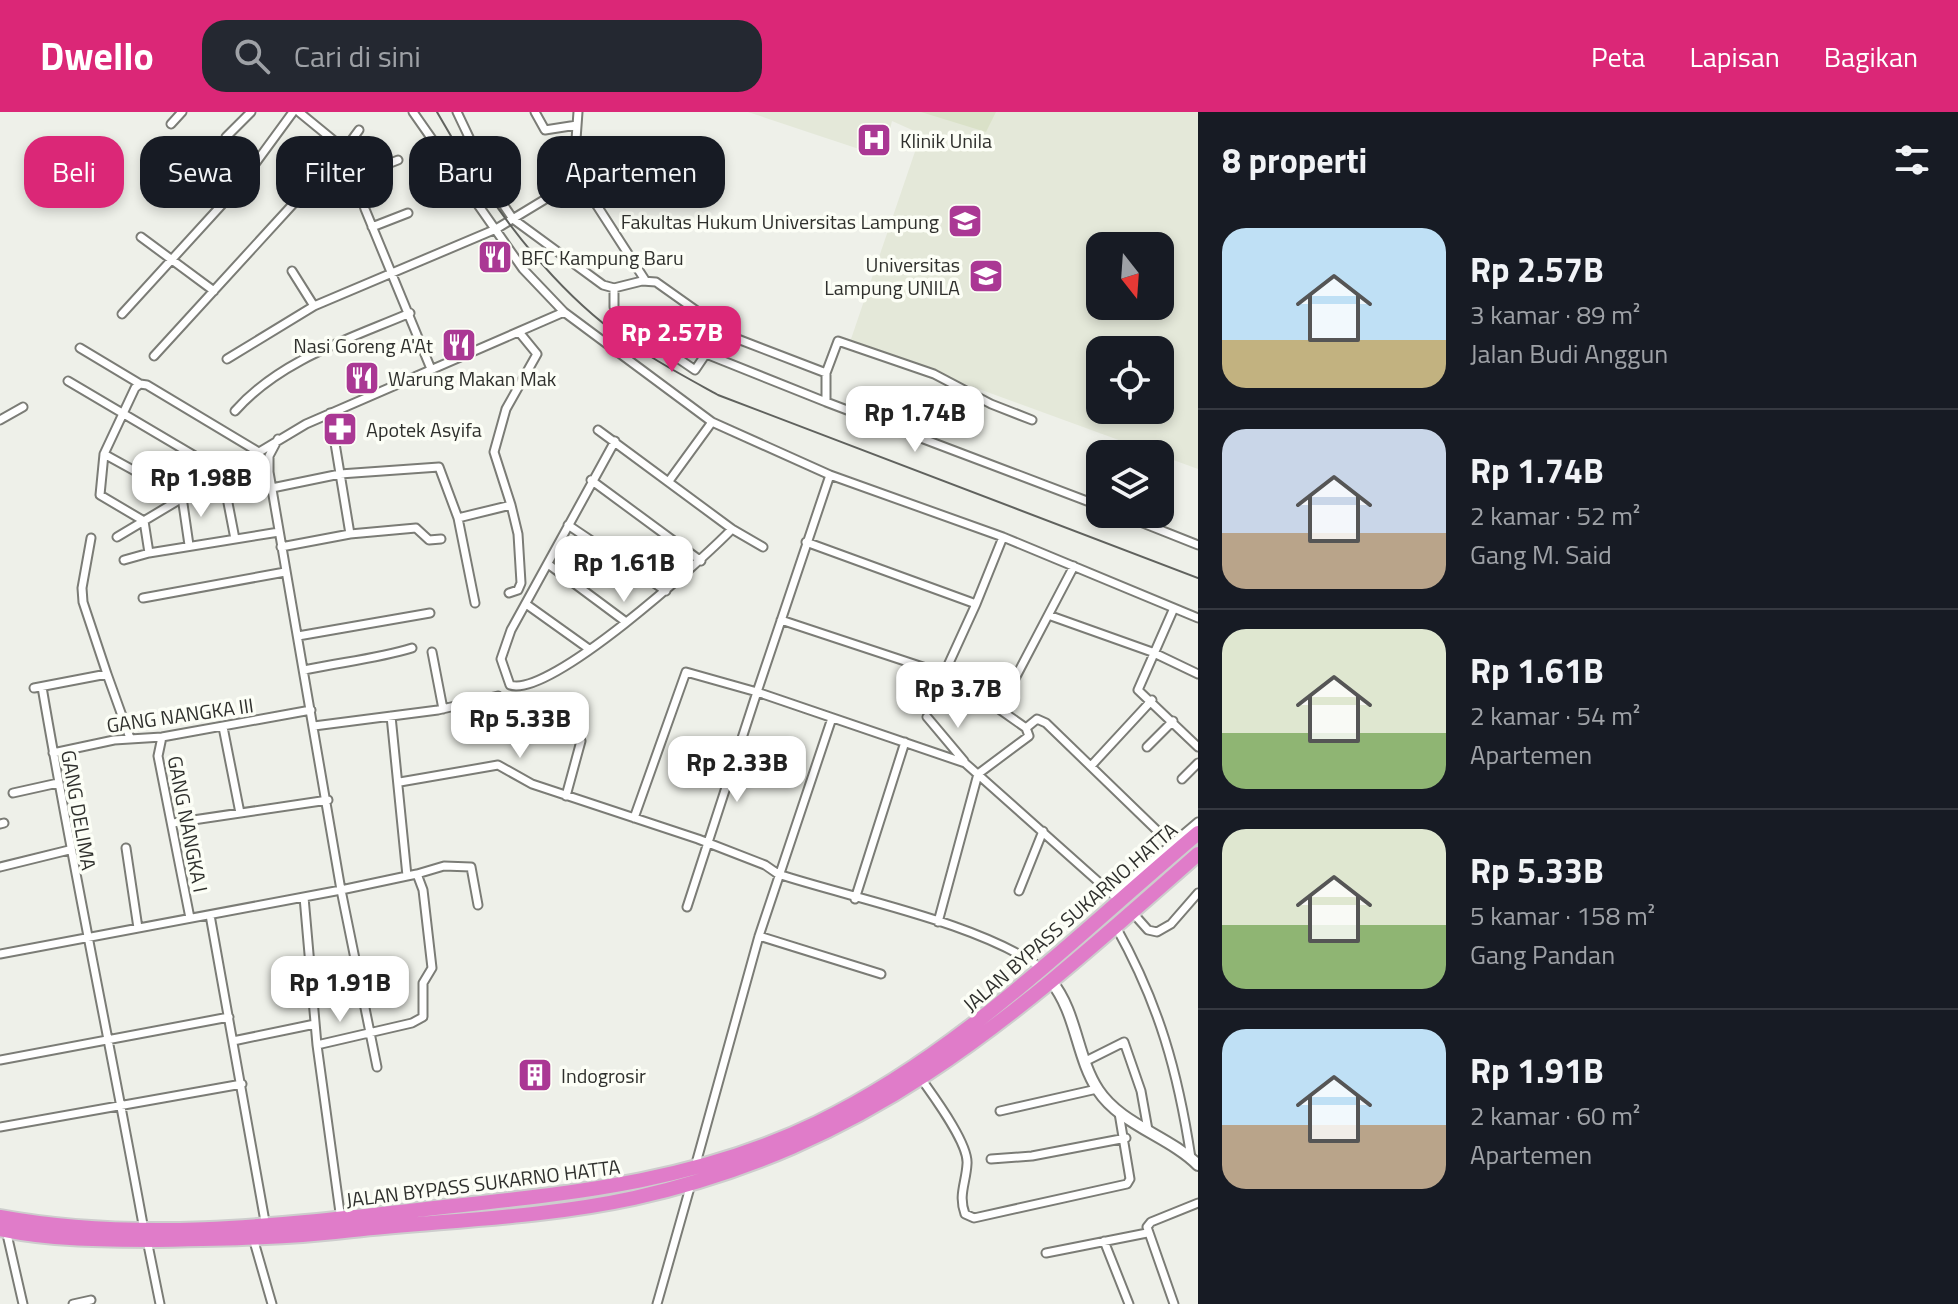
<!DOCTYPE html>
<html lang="id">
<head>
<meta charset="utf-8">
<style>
  :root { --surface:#171b24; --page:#242831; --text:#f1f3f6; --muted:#9ea1a6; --line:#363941; --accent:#db2777 }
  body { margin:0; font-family:"Titillium Web",sans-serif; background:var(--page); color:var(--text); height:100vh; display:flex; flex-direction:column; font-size:30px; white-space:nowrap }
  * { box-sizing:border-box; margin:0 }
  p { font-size:26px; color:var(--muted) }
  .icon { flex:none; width:44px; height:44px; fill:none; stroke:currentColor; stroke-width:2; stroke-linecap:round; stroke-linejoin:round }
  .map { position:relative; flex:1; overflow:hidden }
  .panel { display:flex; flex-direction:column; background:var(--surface); width:760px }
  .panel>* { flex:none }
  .top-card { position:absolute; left:24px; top:24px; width:760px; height:72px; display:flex; gap:16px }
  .needle { width:52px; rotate:163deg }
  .controls { position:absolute; left:1086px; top:120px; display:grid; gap:16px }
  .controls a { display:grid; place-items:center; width:88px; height:88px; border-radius:16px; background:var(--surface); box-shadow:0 4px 12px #0003; font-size:40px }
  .price { position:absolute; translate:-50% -68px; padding:0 18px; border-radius:16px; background:#fff; color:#222; font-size:26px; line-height:52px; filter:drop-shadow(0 2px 4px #0008) }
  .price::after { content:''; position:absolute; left:50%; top:48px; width:24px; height:18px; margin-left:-12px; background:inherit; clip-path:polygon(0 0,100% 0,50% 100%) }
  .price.active { background:var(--accent); color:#fff }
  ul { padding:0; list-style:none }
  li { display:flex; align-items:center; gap:24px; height:200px; padding:0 24px }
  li+li { border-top:2px solid var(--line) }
  li span { display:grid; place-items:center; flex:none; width:224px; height:160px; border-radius:24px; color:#555 }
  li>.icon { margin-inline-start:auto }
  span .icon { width:96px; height:96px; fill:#fffc; stroke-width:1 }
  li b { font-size:34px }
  h2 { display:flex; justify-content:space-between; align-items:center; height:96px; padding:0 24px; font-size:34px }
  .chip { padding:0 28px; border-radius:24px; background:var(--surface); box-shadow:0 4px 12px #0003; font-size:28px; line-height:72px }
  .chip.active { background:var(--accent); color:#fff }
  header { display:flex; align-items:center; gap:48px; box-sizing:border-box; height:112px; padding:0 40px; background:var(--accent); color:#fff }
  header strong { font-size:38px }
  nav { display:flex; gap:44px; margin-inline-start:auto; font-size:28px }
  .search { width:560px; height:72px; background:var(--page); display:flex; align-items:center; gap:20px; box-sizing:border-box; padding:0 28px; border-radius:24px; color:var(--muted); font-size:30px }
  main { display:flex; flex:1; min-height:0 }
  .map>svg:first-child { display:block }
  .built { fill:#e4e8d9; fill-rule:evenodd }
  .green { fill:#dae1c8 }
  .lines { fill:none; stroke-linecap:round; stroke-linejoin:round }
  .street-casing { stroke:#7b7c76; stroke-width:11 }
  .secondary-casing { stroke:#7b7c76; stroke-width:14 }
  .highway-casing { stroke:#cdcdcd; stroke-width:18 }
  .street { stroke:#fff; stroke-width:7 }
  .secondary { stroke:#fff; stroke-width:10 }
  .highway { stroke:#e07cc9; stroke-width:14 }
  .rail { stroke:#60625e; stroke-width:2 }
  .labels { text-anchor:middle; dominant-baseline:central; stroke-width:7; stroke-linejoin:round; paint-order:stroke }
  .poi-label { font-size:20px; fill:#2f302d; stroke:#fcfef6; text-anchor:start }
  .street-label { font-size:20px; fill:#2f302d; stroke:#fcfef6 }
</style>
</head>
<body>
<header>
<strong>Dwello</strong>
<div class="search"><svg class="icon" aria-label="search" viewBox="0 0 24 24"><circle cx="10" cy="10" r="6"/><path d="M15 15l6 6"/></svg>Cari di sini</div>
<nav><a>Peta</a><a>Lapisan</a><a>Bagikan</a></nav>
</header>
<main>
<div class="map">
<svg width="1198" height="1192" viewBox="0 0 1198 1192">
  <rect width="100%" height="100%" fill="#eef0e9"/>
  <path class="built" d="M748,0H1198V357L850,230L921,22L892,9L883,45ZM1100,134H1160V194H1100ZM1100,238H1160V298H1100Z"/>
  <path class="green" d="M921,0H996L986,20Z"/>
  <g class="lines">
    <g class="street-casing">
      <path id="street" d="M299,0L349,41L365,97L431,257
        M413,0L523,157L564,200L712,310L830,363L1003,425L1198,506
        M457,0L496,82L513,107L603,173L614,176L642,169L656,170L735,226L826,261
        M535,0L545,18L577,13
        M171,12L182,0
        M226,25L251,0
        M345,37L359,18
        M574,58L645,168
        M355,65L398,48
        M372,115L408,101
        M141,125L214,179
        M292,159L314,194
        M614,176V195L625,210L695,258L722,218
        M122,202L238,75L293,0
        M80,236L140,272
        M706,242L826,290
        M154,244L294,91L355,67
        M227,247L314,194L496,117L562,77L574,55L578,0
        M68,269L222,360L235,427
        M235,299C280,248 349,227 410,201
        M330,301L350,422L416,416L429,428L441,427
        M0,308L23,295
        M1032,308L991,292L934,262L838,229L826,261V290L1100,394
        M598,318L732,417L763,435
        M615,329L511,518L501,547L510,573C549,587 702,448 732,417
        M104,342L100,383L144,409L149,441L279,420
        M830,363L757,580L965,651L1120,789
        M591,368L701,449
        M669,369L712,310
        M272,376L340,362L439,355L458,406L511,393L494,340L506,297L537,242L519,220
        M1120,402L1198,433
        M458,406L475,491
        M568,413L666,479
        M117,425L306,312L564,200
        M91,426L82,476L83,490L107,562
        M806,430L976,492L1003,425
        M189,433L182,385L104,342L135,276L140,272L147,273L257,339
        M281,435L350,422
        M124,448L149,441
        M548,452L626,510
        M509,481L518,478L521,471L518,422L511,393
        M143,486L285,460
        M526,492L589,537
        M976,492L944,562L999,597
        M1174,496L1138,578L1198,635
        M1051,504L1152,540L1198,562
        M781,508L944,562
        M298,524L430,501
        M432,540L443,597
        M304,558C341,550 376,547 412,536
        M42,575C73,757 111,936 144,1118
        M34,576L107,562L130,626
        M927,605L964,649
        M314,614L438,598L498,584
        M223,615L240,701
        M1026,616L1037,607L1046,611L1172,733
        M162,625L158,644L190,806
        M1147,635L1173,609
        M53,641L114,628L162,625L311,598
        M1091,654L1152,588
        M1182,667L1198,651
        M400,670L498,653L532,672L698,727L765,753L778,762C855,787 979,811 1041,856
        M13,681L58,671
        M566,684L581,629L575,605
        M634,706L686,560L757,580L687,795
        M173,711L328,688
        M0,712L4,711
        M126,736L138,816
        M0,755L69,738
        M417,762L444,754L471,755L478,793
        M1019,779L1043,719
        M1113,782L1198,710
        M304,785L317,933L341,1108
        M855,787L905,630
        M1132,800L1148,818L1157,820L1171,812L1198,781
        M210,803L266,1115
        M938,810L978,662L1029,624L1026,616L999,597L1074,454
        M1116,815C1159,892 1178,960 1191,1046
        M759,824L881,862
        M0,842L341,778L269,360V344L278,327
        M233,929L315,912
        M317,933L412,911L423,905V871L432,856L423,778L417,762L407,764
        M0,948L229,905
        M1086,949L1124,930L1141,979L1148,1018
        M377,955L341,778L407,764L391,604
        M922,968C934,985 969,1032 967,1052C966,1071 958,1083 965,1102L974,1106L1127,1072L1130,1067L1119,1001
        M1000,999L1097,977
        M0,1015L242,972
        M991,1047L1032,1044L1126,1026
        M695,1055L759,824L832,606
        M6,1118L23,1192
        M253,1126L272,1192
        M147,1128L160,1192
        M1104,1129L1129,1192
        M1046,1141L1147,1121
        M73,1192L91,1188
        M657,1192L691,1072
        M1174,1192L1147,1115L1151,1110L1198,1091"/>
    </g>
    <g class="secondary-casing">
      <path id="secondary" d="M1051,869C1077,901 1076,944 1098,978C1121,1013 1169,1024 1198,1053"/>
    </g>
    <g class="highway-casing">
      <path id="highway" d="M0,1105C142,1131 284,1113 426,1097C561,1082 691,1072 817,1011C962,941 1075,824 1198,721
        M0,1117C52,1128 104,1128 157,1128C223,1127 288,1126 353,1118C447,1108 542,1106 634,1086C877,1032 1017,901 1198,742"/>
    </g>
    <use href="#street" class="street"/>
    <use href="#secondary" class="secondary"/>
    <use href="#highway" class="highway"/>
    <path class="rail" d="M437,0C482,80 539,163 613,219C646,244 682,263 718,283L1198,466"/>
  </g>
  <defs>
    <g id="hospital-square" transform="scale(1.8)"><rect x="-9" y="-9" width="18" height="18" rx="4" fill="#aa3894" stroke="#fcfef6"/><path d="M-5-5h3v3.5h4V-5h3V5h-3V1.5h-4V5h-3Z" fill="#fff"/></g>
    <g id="university-square" transform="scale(1.8)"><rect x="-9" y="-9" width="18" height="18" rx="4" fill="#aa3894" stroke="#fcfef6"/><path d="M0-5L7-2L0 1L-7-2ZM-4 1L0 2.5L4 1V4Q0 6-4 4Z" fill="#fff"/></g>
    <g id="restaurant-square" transform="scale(1.8)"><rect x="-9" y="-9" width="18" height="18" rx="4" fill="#aa3894" stroke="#fcfef6"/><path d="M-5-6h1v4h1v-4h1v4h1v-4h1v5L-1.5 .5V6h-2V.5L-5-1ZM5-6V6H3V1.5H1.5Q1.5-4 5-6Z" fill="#fff"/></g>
    <g id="pharmacy-square" transform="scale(1.8)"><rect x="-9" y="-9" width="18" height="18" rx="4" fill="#aa3894" stroke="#fcfef6"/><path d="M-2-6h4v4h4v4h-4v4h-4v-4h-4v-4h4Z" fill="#fff"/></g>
    <g id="building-square" transform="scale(1.8)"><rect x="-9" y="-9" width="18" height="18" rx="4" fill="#aa3894" stroke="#fcfef6"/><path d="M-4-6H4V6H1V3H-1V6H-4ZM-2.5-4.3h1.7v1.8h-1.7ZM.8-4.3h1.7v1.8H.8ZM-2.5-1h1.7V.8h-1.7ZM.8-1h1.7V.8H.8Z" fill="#fff"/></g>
  </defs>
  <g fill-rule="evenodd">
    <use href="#hospital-square" x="874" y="28"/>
    <use href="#university-square" x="965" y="109"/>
    <use href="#restaurant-square" x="495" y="145"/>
    <use href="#university-square" x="986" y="164"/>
    <use href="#restaurant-square" x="459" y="233"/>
    <use href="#restaurant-square" x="362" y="266"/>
    <use href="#pharmacy-square" x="340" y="317"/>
    <use href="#building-square" x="535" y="963"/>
  </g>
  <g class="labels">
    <g class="poi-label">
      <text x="900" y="28">Klinik Unila</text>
      <text x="939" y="109" text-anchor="end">Fakultas Hukum Universitas Lampung</text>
      <text x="521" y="145">BFC Kampung Baru</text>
      <text x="960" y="152" text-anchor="end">Universitas<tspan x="960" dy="23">Lampung UNILA</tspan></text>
      <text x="433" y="233" text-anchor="end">Nasi Goreng A'At</text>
      <text x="388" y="266">Warung Makan Mak</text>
      <text x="366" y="317">Apotek Asyifa</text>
      <text x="561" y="963">Indogrosir</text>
    </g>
    <g class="street-label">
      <text transform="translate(180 603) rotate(-8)">GANG NANGKA III</text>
      <text transform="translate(79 698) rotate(80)">GANG DELIMA</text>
      <text transform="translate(188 712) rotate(79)">GANG NANGKA I</text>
      <text transform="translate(1070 805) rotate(-41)">JALAN BYPASS SUKARNO HATTA</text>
      <text transform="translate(483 1071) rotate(-7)">JALAN BYPASS SUKARNO HATTA</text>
    </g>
  </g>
</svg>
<div class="controls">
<a><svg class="needle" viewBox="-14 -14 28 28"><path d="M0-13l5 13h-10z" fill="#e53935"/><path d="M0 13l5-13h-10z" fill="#9ea1a6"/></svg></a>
<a><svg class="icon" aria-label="locate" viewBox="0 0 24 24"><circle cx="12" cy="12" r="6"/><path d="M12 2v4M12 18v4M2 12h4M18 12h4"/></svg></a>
<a><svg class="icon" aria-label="layers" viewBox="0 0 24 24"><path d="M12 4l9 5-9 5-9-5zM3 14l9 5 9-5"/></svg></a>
</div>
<b class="price active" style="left:672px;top:262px">Rp 2.57B</b>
<b class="price" style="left:915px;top:342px">Rp 1.74B</b>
<b class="price" style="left:201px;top:407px">Rp 1.98B</b>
<b class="price" style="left:624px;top:492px">Rp 1.61B</b>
<b class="price" style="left:958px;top:618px">Rp 3.7B</b>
<b class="price" style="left:520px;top:648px">Rp 5.33B</b>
<b class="price" style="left:737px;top:692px">Rp 2.33B</b>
<b class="price" style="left:340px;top:912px">Rp 1.91B</b>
<div class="top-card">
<a class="chip active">Beli</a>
<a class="chip">Sewa</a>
<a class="chip">Filter</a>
<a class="chip">Baru</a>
<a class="chip">Apartemen</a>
</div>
</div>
<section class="panel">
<h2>8 properti<svg class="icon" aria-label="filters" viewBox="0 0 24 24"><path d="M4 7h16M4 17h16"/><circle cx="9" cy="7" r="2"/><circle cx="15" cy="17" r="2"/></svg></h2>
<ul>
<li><span style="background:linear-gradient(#bfe0f5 70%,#c2b280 0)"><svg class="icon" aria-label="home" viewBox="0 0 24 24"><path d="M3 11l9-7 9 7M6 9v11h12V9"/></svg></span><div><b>Rp 2.57B</b><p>3 kamar · 89 m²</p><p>Jalan Budi Anggun</p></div></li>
<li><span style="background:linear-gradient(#c9d6e8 65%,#b9a48a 0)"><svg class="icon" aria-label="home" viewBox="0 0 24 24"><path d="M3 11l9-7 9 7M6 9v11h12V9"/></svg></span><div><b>Rp 1.74B</b><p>2 kamar · 52 m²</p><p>Gang M. Said</p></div></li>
<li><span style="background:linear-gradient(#dfe7d0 65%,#8fb573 0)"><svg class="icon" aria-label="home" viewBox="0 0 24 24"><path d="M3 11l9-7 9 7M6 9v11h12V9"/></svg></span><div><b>Rp 1.61B</b><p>2 kamar · 54 m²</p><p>Apartemen</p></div></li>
<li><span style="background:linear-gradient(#dfe7d0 60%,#8fb573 0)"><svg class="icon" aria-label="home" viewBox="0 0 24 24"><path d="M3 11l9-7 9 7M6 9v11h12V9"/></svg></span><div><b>Rp 5.33B</b><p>5 kamar · 158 m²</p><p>Gang Pandan</p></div></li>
<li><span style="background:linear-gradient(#bfe0f5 60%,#b9a48a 0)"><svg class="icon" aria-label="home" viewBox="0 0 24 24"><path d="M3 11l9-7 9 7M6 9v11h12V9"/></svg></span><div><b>Rp 1.91B</b><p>2 kamar · 60 m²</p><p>Apartemen</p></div></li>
</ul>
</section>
</main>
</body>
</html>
